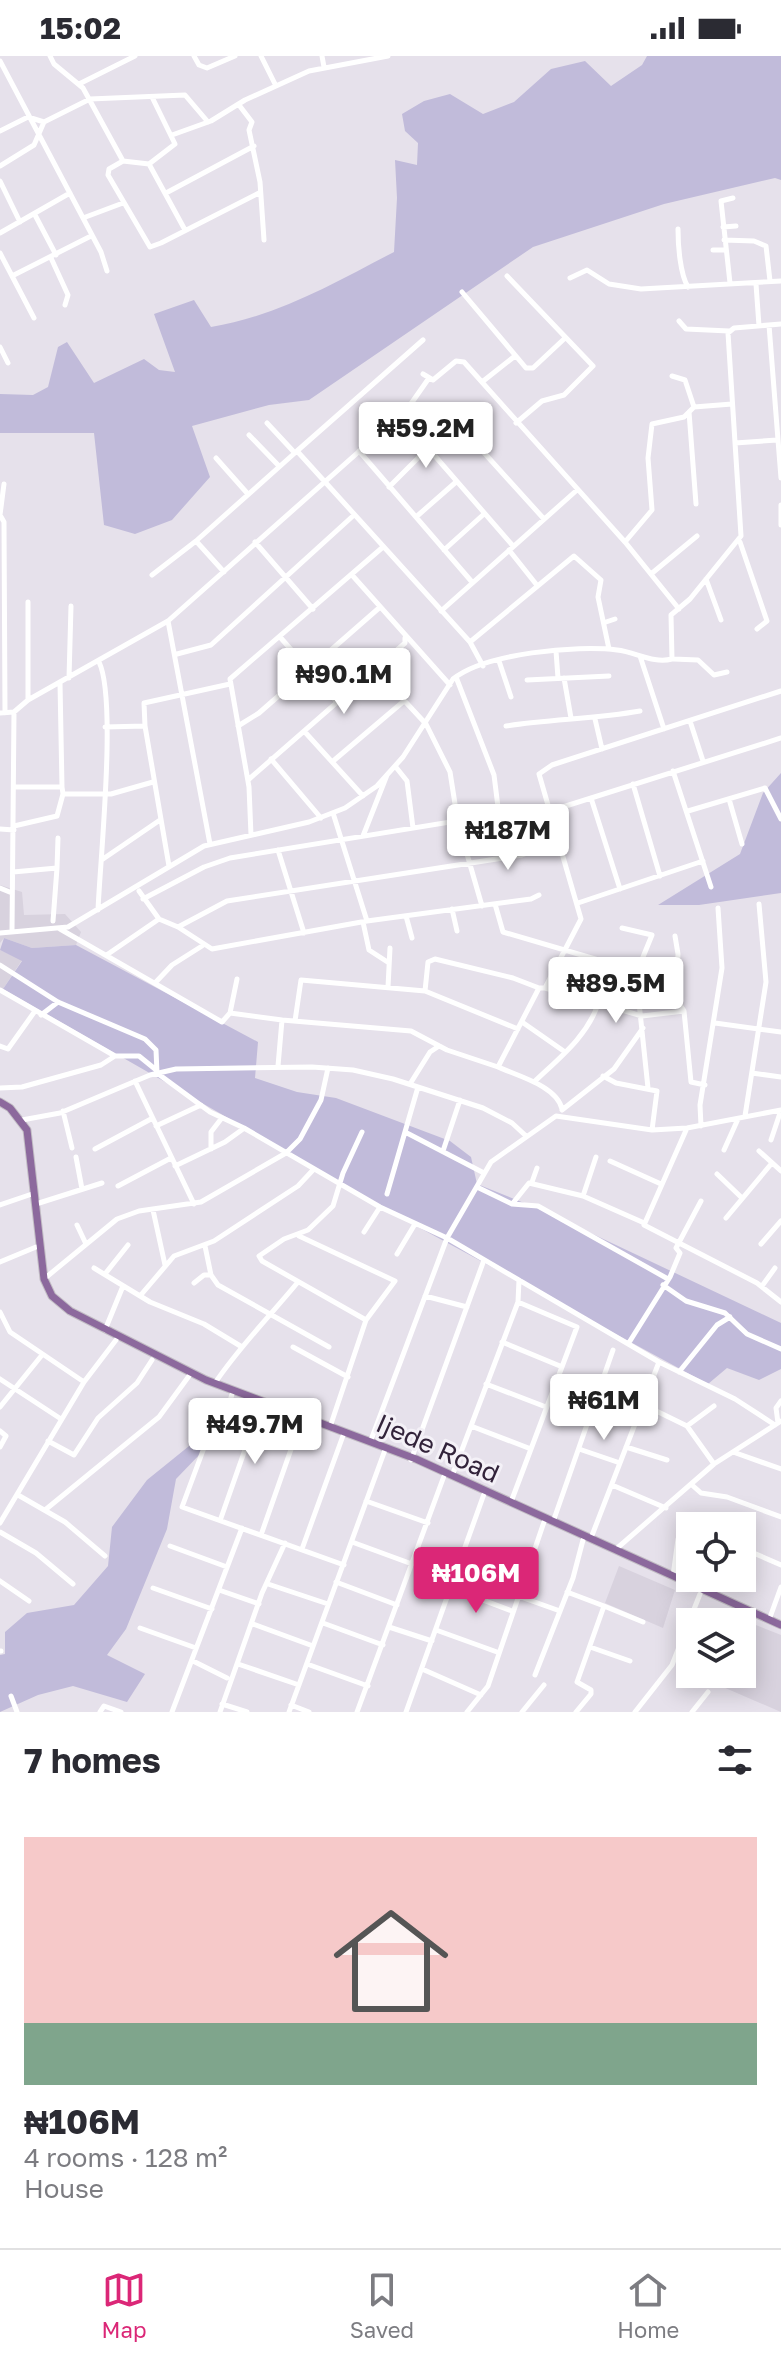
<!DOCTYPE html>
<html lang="en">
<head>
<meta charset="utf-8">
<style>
  :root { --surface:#fff; --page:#f7f7f7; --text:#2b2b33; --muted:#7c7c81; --line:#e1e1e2; --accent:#db2777 }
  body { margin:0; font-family:"Golos Text",sans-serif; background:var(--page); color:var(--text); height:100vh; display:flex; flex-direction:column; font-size:30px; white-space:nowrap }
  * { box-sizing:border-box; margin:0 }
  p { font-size:26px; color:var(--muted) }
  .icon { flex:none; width:44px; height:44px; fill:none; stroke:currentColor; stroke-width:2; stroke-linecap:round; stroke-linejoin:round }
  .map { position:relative; height:1656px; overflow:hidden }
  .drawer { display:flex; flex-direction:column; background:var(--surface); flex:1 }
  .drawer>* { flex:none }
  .buttons { position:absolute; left:676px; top:1456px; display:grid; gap:16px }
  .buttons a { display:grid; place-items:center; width:80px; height:80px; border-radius:0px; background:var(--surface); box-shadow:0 4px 20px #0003; font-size:40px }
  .price { position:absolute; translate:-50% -68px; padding:0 18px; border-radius:8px; background:#fff; color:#222; font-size:26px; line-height:52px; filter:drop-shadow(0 2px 4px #0008) }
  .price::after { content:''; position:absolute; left:50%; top:48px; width:24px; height:18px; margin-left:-12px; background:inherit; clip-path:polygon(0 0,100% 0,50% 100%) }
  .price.current { background:var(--accent); color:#fff }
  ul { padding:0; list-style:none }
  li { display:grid; align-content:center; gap:16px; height:424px; padding:0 24px }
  li span { display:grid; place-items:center; height:248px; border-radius:0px; color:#555 }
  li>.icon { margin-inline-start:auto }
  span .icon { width:144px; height:144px; fill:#fffc; stroke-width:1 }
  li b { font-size:34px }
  h2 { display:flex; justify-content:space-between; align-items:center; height:96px; padding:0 24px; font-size:34px }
  .status { display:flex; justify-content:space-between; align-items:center; height:56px; padding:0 40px; background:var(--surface); direction:ltr }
  .status svg { height:22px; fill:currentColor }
  .tab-bar { display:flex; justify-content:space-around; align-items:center; height:112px; border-top:2px solid var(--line); background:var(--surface); font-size:22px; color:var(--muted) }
  .tab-bar a { display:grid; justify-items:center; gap:4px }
  .tab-bar .current { color:var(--accent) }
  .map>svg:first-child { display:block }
  .built { fill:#d8d2de }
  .green { fill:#c1bbda }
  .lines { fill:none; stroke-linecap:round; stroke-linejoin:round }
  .major-casing { stroke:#c2bdc4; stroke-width:9 }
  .minor { stroke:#fff; stroke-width:5 }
  .major { stroke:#8c699d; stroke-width:7 }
  .labels { text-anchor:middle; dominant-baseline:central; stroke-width:6; stroke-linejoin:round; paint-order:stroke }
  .street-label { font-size:26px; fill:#32233a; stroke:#f4f1f7 }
</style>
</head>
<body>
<div class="status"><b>15:02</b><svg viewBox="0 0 49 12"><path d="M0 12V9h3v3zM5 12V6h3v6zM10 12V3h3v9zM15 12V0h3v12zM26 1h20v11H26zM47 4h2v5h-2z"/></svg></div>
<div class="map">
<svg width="781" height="1656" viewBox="0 0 781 1656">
  <rect width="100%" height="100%" fill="#e6e1eb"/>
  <path class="built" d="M0,829L22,836L24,859L65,858L81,876L76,889L32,892L4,882L0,887Z
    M0,894L22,904L3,933L0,931Z
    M619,1510L675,1534L663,1572L605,1547Z
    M713,1552L781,1579V1656L693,1618H742V1566H708Z"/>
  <path class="green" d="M647,0H781V124L775,122L664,148L533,191L309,344L269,349L192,370L210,421L172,464L135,478L104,469L94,377H0V338L33,339L48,331L58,291L67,286L94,327L144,303L159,314L175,316L154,258L194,244L211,271C278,260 334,227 394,196L397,142L395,104L417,109L418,87L405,75L402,58L424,45L450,38L483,58L514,46L551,13L585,5L611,30L642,9Z
    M781,717V837L699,849H658L740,798L763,737Z
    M4,882L32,892L76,889L258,986L255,1022L297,1036L336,1042L450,1085L471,1101L477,1128L544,1155L781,1267V1313L759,1324L727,1312L708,1328L418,1171L3,933L22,905L0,894Z
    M199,1382L202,1396L176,1423L167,1473L126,1573L107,1599L145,1618L127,1646L73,1630L38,1639L0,1656V1599L5,1598V1576L27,1557L74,1549L108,1510L112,1471L147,1424Z"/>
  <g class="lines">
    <g class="major-casing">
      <path id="major" d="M0,1046L10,1052L27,1074L44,1223L52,1240L70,1255L206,1324L416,1403L781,1569"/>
    </g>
    <path class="minor" d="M50,0L54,8L83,32L123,105
      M194,0L199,9L207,12L235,0
      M261,0L276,30
      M322,0L324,11
      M0,5L101,196L107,215
      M79,28L135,0
      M239,49L252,66L249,74L260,126L264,184
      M0,75L28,61L44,66
      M172,79L211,65L245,44L309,15L388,0
      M149,108L175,88L152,41
      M0,110L34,89L44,66L90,43L185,39L208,66
      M0,125L20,166
      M166,137L254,90
      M35,159L56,199
      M83,162L123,147
      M723,171L736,170
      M678,173C678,189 680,218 688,231
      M185,174L149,108L123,105L109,113L108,119L150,191L161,187L259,137
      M0,177L70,137
      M724,184L754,185L766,190L770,225
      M713,194H725
      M0,197L34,262
      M51,202L68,239L65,249
      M12,220L91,180
      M507,220L593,310L564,339L542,345L516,367
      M570,222L587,214L609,228L641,233L781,225
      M730,227L721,145L733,142
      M756,228L759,270
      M462,236L526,312H533L564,283
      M679,265L686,273L729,275
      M769,269L781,422
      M0,291L8,307
      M423,318L433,324L456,305L464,306L625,486L679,553
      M672,320L685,324L694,351
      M482,326L515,300
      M689,356L696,448
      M267,367L293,395
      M249,379L278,409
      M735,387L777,384
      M428,392L513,490
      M297,395L423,284
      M359,395L472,526
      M216,402L247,437
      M4,428L0,459L4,466L5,657
      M389,431L443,377L459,369L544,463
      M781,449V469
      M416,461L456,426
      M196,485L297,395L470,586L483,610
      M255,486L313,553
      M625,486L652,454L648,402L652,368L684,361L694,351L732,348
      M740,486L767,565L757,573
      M444,494L484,458
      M509,494L536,528
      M651,518L697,480
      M152,519L196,485L224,516
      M352,519L450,629
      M706,523L721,564
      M28,546V644
      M441,555L577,434
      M168,565L210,788
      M606,566L615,563
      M280,581L337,646
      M470,586L574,500L601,524L598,541L609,593
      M556,595L558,622
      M177,598L211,589L354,459
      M640,600L664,673
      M673,603L698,604L714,619L727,616
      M499,605L511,641
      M375,613L426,668L450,716L458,767L482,850
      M456,621L494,719L499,759
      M69,622L71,550
      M564,622L571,662
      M527,624L609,620
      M60,627L62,731
      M0,657L14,656L28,644L168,565L408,352L429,322
      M595,663L602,693
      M690,665L703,705
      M145,670L144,647L230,628
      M238,670L259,657L379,552
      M506,670C551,663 595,663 640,655
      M105,671L145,670L169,810
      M304,675L363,740
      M271,703L321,762
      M332,706L404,645
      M395,710L407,725L413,772
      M673,715L711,831
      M248,724L405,587V582
      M633,728L660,820
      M15,731H62L63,738H111L153,726
      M591,742L620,833
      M729,743L742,788
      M550,755L781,682
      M688,755L765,732L781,763
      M333,757L367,865
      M14,770L57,760L63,738
      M0,773L14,774
      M251,779L249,731L230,623L383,491
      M363,780L387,719
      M278,794L304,877
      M103,803L160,764
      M13,816L57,812L58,782
      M0,832L12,837
      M139,835L159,863L178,871L212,893L367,865L531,843L539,839
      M143,843L204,811L230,802L548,750
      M578,847L703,805
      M495,848L503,876L636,915
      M452,853L457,875
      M98,854C100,805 117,643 99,606
      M406,860L412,882
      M53,865L57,812
      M363,866L369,894L389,907
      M178,871L227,845L522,799L537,793
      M622,872L652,879L636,918L648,1032
      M60,873L222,966L230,957L237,923
      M12,875L14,656
      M0,877L68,871L204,790L309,766L345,752L377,730L403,701L453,623C485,597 577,589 617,594C636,596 653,608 672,603L671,559L690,543L741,480L728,277L734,272L781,268
      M675,880L678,898L676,943L684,955L691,1026L705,1029
      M108,898L159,863
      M0,909L58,946L145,983L156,994L157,1017L210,1056L244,1072L380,1151L447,1182L659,1306L735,1343L775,1369
      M155,927L172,909L202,890
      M388,931L390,892
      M545,932L642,960L684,955
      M0,934L115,1000H139L155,1013
      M425,935L428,906L435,903L513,922L539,932
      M230,957L282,964
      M41,959L58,946
      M295,965L301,924L425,935L518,973
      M522,966L565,996
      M715,967L781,976
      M0,990L8,993L35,955
      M278,1010L282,964L411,975L447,994L498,1011
      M752,1017L781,1021
      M603,1020L616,1027L657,1035L652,1074
      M135,1025L194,1148
      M534,1026C558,1003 587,981 598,948
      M410,1028L430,996L439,990
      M0,1032L22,1031L101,1009L115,1000
      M562,1053C557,1030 518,1020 498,1011L539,932H545L581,863L539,718L552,709L781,635
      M562,1054L614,1013L643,972
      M63,1055L72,1092
      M745,1060L766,926L759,848
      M22,1064L60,1057L150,1019L176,1013L312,1011L353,1014L393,1023L483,1052L512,1067L525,1079
      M156,1070L201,1049
      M701,1070L700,1049L722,912L718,852
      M687,1072L644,1169L757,1227L781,1246
      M362,1076L343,1117L333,1150L308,1174L284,1183L259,1200L262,1205L366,1264
      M405,1076L484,1117
      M771,1084L781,1054
      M95,1093L151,1063
      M211,1093V1076L221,1063
      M724,1094L738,1063
      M443,1095L460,1044
      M759,1095L781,1115
      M76,1101L82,1133
      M610,1105L661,1128
      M175,1110L225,1086L243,1073
      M717,1118L742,1142
      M532,1126L537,1112
      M118,1130L171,1102
      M479,1132L512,1148L538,1150L668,1223
      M387,1138L418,1031
      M583,1140L596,1101
      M513,1147L529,1127L583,1140L642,1166
      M36,1148L102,1127
      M0,1149L32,1138
      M153,1154L165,1209
      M726,1162L772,1107
      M77,1169L86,1188
      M364,1176L380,1151
      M299,1180L395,1225L366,1264L331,1368
      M761,1188L781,1165
      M205,1190L211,1219L218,1229L329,1291
      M397,1198L415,1168
      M0,1206L36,1191
      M94,1212L150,1246L204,1268L242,1291
      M105,1218L128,1189
      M44,1223L117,1163L139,1155L201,1146L286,1097L300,1083L321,1044L328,1012
      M194,1227L204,1219H211
      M663,1229L686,1245L725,1257L747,1278L781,1293
      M762,1230L775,1212
      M140,1240L174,1200L214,1185L298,1130L313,1114
      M425,1240L467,1251
      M0,1256L10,1276L84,1326
      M105,1274L123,1230
      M630,1285L670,1221L680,1197L676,1192L701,1145
      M502,1286L560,1310
      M293,1291L348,1321
      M679,1316L717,1269L730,1261
      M0,1323L61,1363
      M215,1327C239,1291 270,1260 298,1226
      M486,1328L546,1351
      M554,1331L596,1345
      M232,1338L229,1349L211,1373L182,1451L344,1509
      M642,1348L687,1370L714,1408
      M0,1351L42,1299
      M778,1367L776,1352L781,1345
      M471,1370L531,1393
      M687,1370L714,1350
      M0,1375L6,1380L0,1391
      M371,1384L447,1182L491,1106L556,1060L652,1074L687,1072L781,1054
      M48,1385L74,1399L98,1362L137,1327L152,1304
      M626,1391L667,1404
      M579,1393L620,1407
      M733,1396L781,1413
      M411,1404L484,1204
      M452,1420L518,1246L519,1224
      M612,1429L666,1452
      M692,1429L701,1437L727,1441L781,1461
      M18,1439L65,1466L105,1500
      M366,1445L428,1467
      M511,1446L577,1271L518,1246
      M45,1454L159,1361L189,1320
      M221,1462L261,1348
      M553,1466L613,1294
      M0,1467L84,1326L116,1284
      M0,1476L36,1497L73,1528
      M261,1479L302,1362
      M591,1482L659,1306
      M352,1486L412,1508
      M170,1490L227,1511
      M742,1492L781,1509
      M302,1493L344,1377
      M466,1493L527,1515
      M615,1494L714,1408L781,1365
      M673,1520L678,1483L690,1482
      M678,1523L690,1490
      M0,1525L29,1545
      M336,1526L397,1549
      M268,1528L328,1548
      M153,1532L212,1553
      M451,1532L512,1555
      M219,1534L259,1548
      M702,1534L708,1522
      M567,1536L604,1550L577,1626L591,1634V1638L576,1656
      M518,1540L560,1555
      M604,1550L643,1566
      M769,1564L781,1531
      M323,1567L383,1589
      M253,1568L313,1590
      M389,1571L432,1585
      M140,1572L196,1592
      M436,1574L497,1596
      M590,1591L630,1605
      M0,1595H1
      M193,1605L227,1622
      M238,1608L299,1629
      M307,1608L368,1630
      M422,1613L481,1639
      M535,1619L573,1522L583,1484
      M11,1640L17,1656
      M222,1648L247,1656
      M291,1649L309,1656
      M100,1656L104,1650L121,1656
      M172,1656L242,1472
      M220,1656L262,1537L285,1487
      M289,1656L385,1394
      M357,1656L444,1420
      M406,1656L484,1438
      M467,1656L488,1630L544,1466
      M522,1656L544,1629
      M635,1656L672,1609L700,1538
      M692,1656L708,1636"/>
    <use href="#major" class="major"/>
  </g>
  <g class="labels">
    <g class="street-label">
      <text transform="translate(438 1392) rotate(24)">Ijede Road</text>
    </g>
  </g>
</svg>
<div class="buttons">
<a><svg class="icon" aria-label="locate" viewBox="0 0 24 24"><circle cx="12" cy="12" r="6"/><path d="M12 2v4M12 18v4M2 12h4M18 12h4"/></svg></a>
<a><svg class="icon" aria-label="layers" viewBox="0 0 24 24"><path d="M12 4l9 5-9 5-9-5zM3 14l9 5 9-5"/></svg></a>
</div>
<b class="price" style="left:426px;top:414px">₦59.2M</b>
<b class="price" style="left:344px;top:660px">₦90.1M</b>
<b class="price" style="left:508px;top:816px">₦187M</b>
<b class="price" style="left:616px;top:969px">₦89.5M</b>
<b class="price" style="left:604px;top:1386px">₦61M</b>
<b class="price" style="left:255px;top:1410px">₦49.7M</b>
<b class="price current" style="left:476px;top:1559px">₦106M</b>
</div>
<section class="drawer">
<h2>7 homes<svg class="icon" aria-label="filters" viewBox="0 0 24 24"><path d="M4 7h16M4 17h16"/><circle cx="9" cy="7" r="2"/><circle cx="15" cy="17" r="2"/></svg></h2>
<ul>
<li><span style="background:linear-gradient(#f6c9c9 75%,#7fa58c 0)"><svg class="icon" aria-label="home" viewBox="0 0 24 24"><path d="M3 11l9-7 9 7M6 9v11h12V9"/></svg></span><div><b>₦106M</b><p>4 rooms · 128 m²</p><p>House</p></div></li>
</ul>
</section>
<nav class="tab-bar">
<a class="current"><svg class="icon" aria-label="map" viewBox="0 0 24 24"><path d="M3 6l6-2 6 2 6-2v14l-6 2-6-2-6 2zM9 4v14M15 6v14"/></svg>Map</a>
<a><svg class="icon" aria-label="saved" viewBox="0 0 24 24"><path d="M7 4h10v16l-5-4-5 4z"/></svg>Saved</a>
<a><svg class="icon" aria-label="home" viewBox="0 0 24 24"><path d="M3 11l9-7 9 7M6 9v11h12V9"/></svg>Home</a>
</nav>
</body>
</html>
